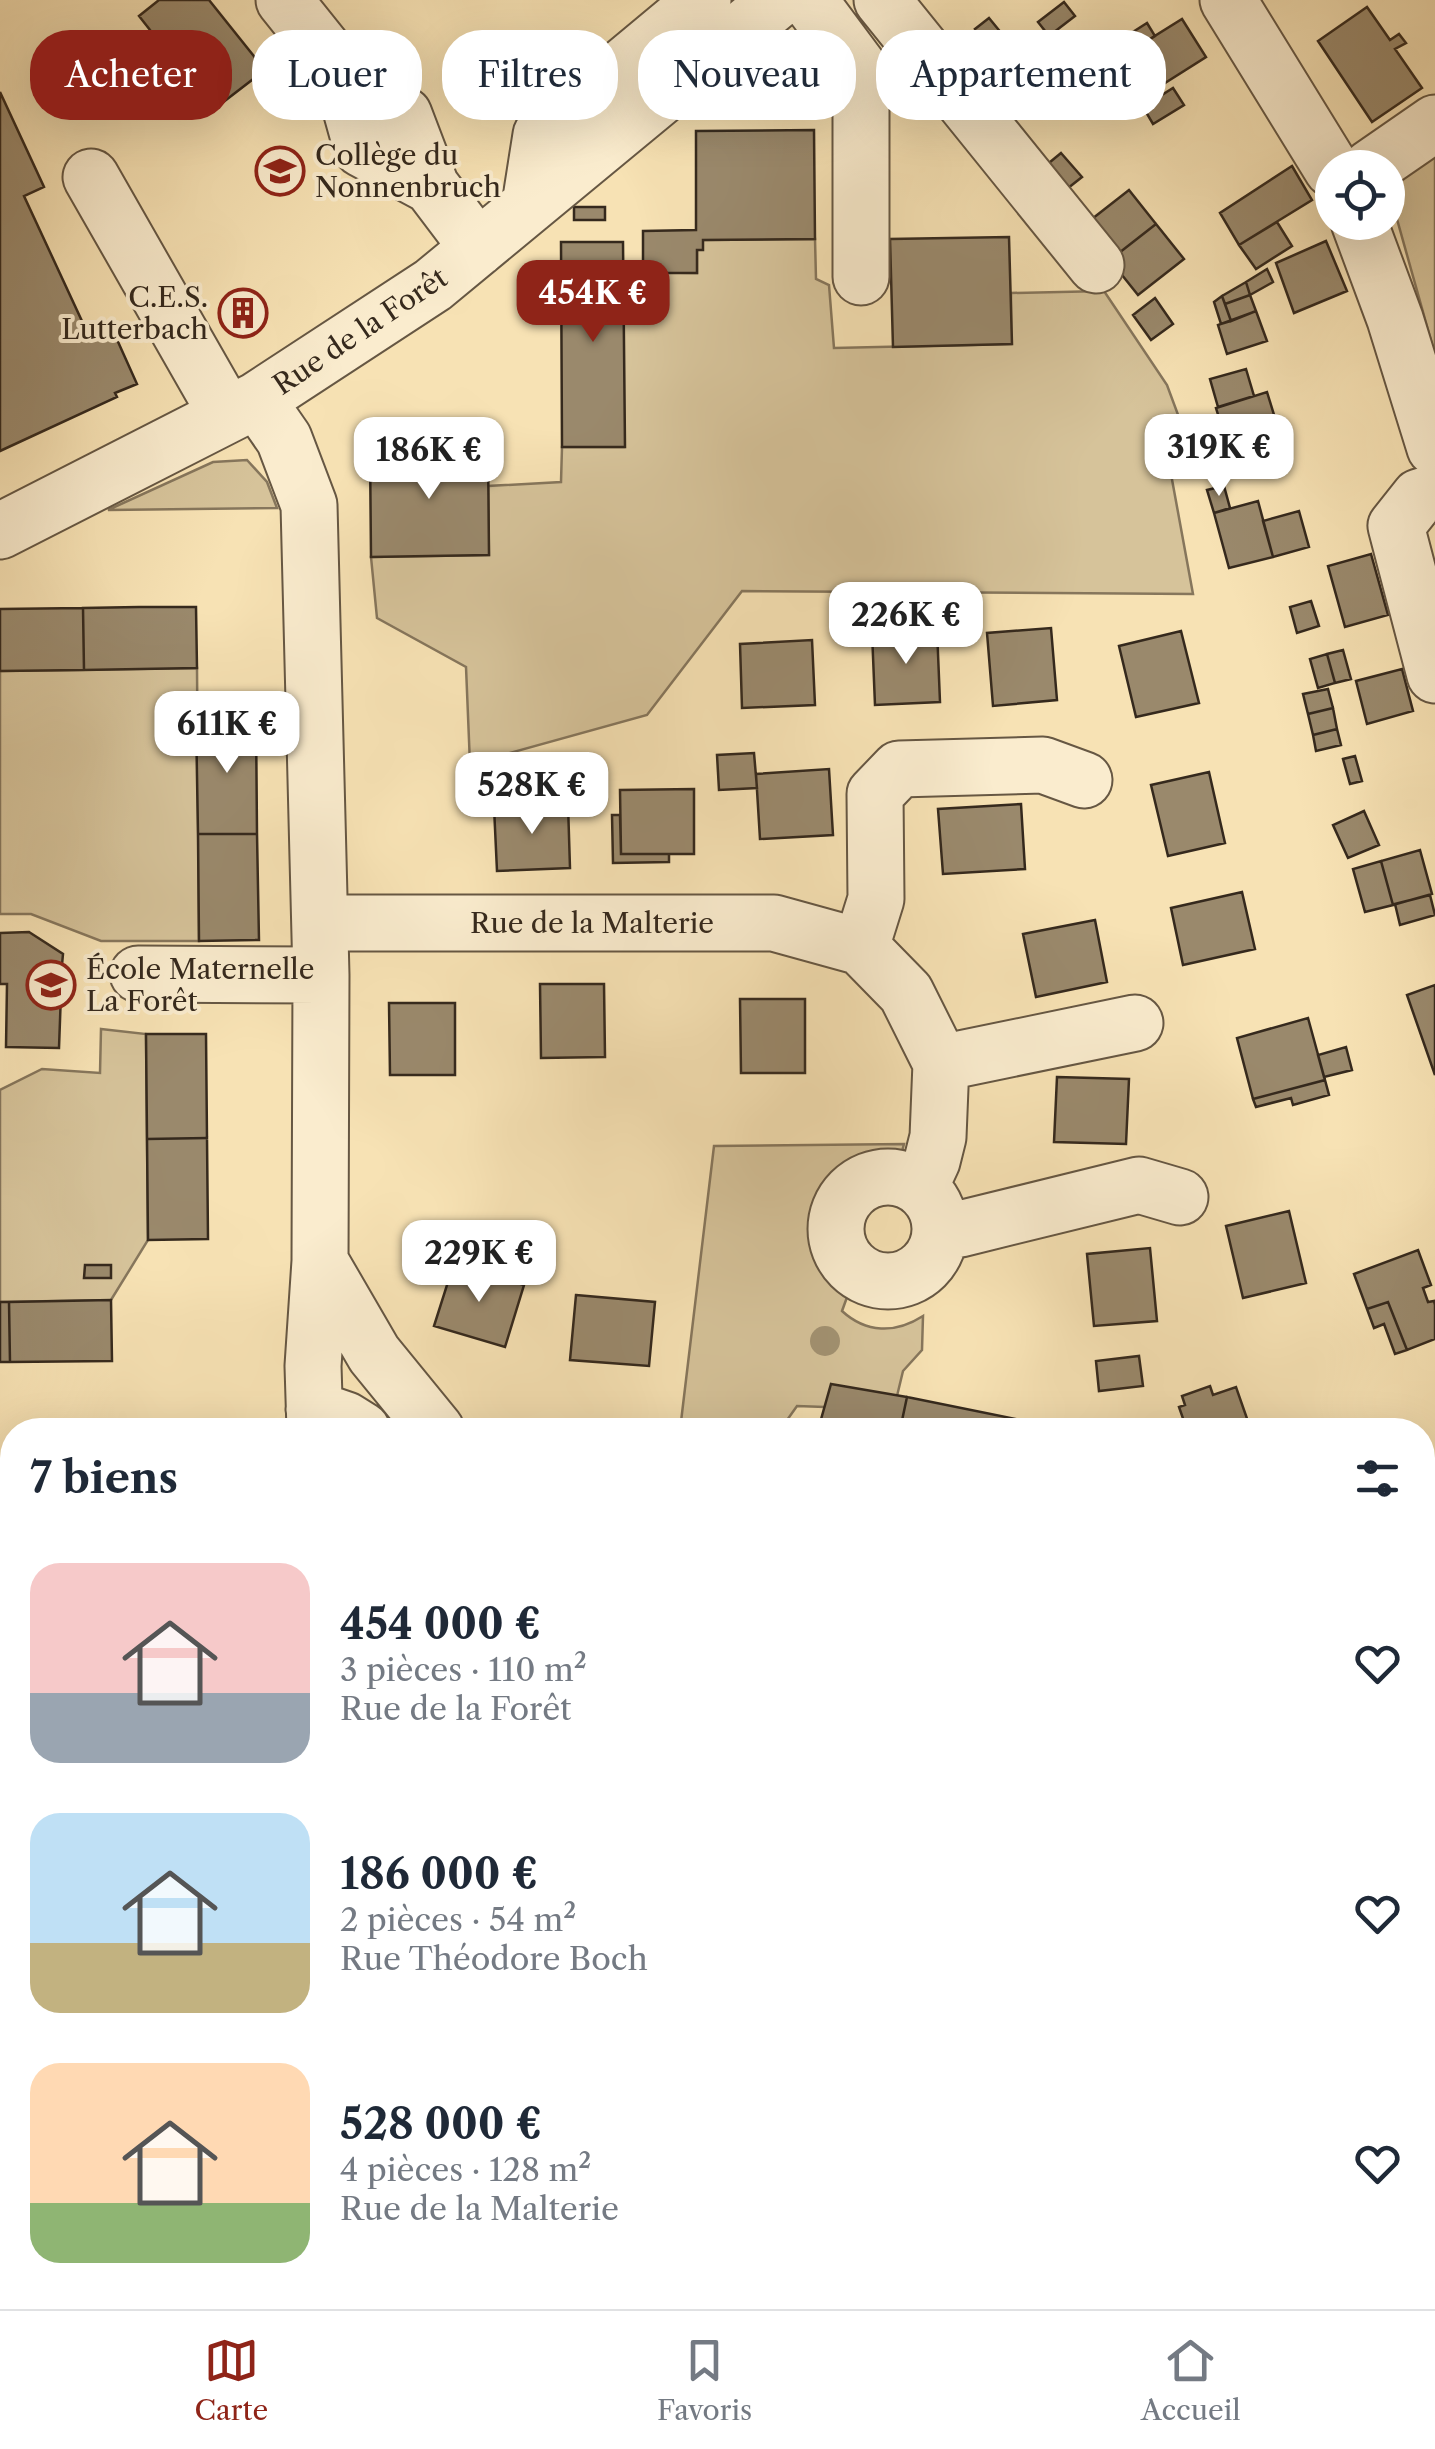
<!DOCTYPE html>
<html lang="fr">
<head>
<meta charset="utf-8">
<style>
  :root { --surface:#fff; --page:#f6f6f7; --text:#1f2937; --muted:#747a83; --line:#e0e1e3; --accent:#8f2418 }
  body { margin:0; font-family:"Libre Caslon Text",serif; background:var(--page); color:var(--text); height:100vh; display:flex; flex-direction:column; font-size:38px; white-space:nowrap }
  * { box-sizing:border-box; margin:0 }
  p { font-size:32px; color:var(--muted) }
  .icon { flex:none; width:55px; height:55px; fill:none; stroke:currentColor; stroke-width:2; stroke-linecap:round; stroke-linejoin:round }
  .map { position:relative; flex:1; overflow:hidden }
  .details { position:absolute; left:0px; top:1418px; width:1435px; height:892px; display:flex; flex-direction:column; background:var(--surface); border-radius:40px 40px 0 0; box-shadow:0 10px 40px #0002 }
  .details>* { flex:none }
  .top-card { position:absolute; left:30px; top:30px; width:1375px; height:90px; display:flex; gap:20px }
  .fabs { position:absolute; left:1315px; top:150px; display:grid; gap:20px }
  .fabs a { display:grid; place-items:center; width:90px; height:90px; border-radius:50%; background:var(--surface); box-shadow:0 10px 40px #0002; font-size:50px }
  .price { position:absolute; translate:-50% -85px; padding:0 22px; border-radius:20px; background:#fff; color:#222; font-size:32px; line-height:65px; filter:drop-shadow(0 2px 5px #0008) }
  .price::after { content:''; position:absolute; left:50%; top:60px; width:30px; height:22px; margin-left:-15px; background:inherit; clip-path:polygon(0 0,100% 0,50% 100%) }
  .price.active { background:var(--accent); color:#fff }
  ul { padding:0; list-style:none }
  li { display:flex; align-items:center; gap:30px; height:250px; padding:0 30px }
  li span { display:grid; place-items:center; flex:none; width:280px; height:200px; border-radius:30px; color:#555 }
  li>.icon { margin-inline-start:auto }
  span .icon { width:120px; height:120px; fill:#fffc; stroke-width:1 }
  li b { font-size:42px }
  h2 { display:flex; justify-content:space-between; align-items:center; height:120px; padding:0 30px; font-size:42px }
  .chip { padding:0 35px; border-radius:40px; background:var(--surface); box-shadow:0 10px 40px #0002; font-size:35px; line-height:90px }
  .chip.active { background:var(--accent); color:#fff }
  .tabs { display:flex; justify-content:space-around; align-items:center; height:140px; border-top:2px solid var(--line); background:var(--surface); font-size:28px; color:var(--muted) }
  .tabs a { display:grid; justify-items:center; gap:5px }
  .tabs .active { color:var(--accent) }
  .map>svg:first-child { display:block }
  .green { fill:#d6c39a; stroke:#86765c; stroke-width:2.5 }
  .building { fill:#9a896c; stroke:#35291d; stroke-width:2.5 }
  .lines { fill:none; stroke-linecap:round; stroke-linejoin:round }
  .minor-casing { stroke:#665743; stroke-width:59 }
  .major-casing { stroke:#35291d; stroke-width:59 }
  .minor { stroke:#faecce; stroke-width:55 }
  .major { stroke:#f7e2b4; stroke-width:55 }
  .tree { fill:#a29272 }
  .labels { text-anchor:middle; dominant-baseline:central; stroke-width:8; stroke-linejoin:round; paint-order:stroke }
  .poi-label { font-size:28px; fill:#35291d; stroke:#faecce; text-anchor:start }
  .street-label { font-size:28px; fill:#35291d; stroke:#faecce }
</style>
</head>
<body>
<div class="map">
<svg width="1435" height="2309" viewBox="0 0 1435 2309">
  <rect width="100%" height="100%" fill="#f7e2b4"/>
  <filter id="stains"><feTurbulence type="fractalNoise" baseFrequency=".002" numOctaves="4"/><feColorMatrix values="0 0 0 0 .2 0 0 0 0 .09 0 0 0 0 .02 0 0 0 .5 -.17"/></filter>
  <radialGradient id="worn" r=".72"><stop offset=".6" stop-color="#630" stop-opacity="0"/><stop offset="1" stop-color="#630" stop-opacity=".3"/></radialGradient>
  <path class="green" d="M1435,144V355L1388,187Z
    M815,239L816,279L829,285L834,348L1011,344V293L1104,291L1167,385L1197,466L1171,474L1193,594L742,591L647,715L470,764L466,667L377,618L371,557L489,555L488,486L561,482L562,447H624L623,272L697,273V250L703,240Z
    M247,460L267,482L277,508L108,510L213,462Z
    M197,668L199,941H101L31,914H0V671Z
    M101,1029L146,1034L148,1240L111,1300L0,1302V1090L42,1069L100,1073Z
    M904,1144L901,1155C887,1161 868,1164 855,1172C801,1204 820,1250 850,1289L842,1311C866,1333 895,1334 923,1316L922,1350L903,1371L897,1396L825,1407L797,1406L780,1430H680L714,1146Z
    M0,1586L12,1590V2153L0,2149Z"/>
  <path class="building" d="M159,0H209L265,70L213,110L139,16Z
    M1064,2L1075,16L1049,36L1038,22Z
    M1367,7L1390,40L1399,34L1406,43L1395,49L1422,88L1372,122L1318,41Z
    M989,18L1007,40L993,51L975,29Z
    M1182,19L1206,57L1165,83L1142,44Z
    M1147,23L1155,36L1122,57L1126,64L1116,70L1103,51Z
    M1142,44L1165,83L1145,95L1122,57Z
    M1173,88L1184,105L1153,124L1143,107Z
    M0,92L44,187L24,196L88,334L110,324L137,384L115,393L117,397L0,451Z
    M814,130L815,239L703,240V250H697V273H643V231L696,230V131Z
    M1061,153L1082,177L1058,196L1038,172Z
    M1292,166L1312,200L1239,245L1220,213Z
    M1129,190L1156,224L1110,260L1083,226Z
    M574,207H605V220H574Z
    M1277,222L1292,246L1256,269L1239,245Z
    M1156,224L1184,259L1138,295L1110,260Z
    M1009,237L1012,344L893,347L890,239Z
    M1326,241L1347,291L1294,313L1276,263Z
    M561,242H623L625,447H562Z
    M1267,269L1273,282L1250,295L1246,282Z
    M1246,282L1250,295L1225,304L1222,296Z
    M1250,295L1256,311L1231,321L1225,304Z
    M1222,296L1231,321L1221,324L1214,302Z
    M251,298L259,309L235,328L227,317Z
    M1155,298L1173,324L1151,340L1133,315Z
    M1256,311L1267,341L1227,354L1218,325Z
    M1246,369L1254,396L1218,407L1210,379Z
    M1267,392L1286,454L1235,469L1216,408Z
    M488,447L489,555L371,557L370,449Z
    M1224,486L1230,508L1214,513L1207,490Z
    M1258,501L1273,557L1229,568L1214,513Z
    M1299,511L1309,547L1273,557L1263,521Z
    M1371,554L1388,615L1345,627L1328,566Z
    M1311,601L1319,626L1297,633L1290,607Z
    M139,607H196L197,668L84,670L83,608Z
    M83,608L84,670L0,671V609Z
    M1051,628L1057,700L993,706L987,633Z
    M937,629L940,702L875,705L872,632Z
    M1181,631L1199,703L1136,717L1119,646Z
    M812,640L815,705L742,708L740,644Z
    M1343,650L1351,679L1335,683L1327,654Z
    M1327,654L1335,683L1318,688L1310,659Z
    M1402,669L1413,711L1367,724L1356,681Z
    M1328,689L1333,708L1308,714L1303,694Z
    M1333,708L1337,729L1313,735L1308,714Z
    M256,717L257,834H198L196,718Z
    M1337,729L1341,745L1316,751L1313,735Z
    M754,753L757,788L719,790L717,755Z
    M1355,756L1362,781L1350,784L1343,759Z
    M829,769L833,835L760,839L756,774Z
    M1209,772L1225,843L1168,856L1151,785Z
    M694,789V854H621L620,790Z
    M568,804L570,868L497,871L494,807Z
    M1021,804L1025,869L943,874L938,809Z
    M1364,811L1379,845L1348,858L1333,825Z
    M612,815H620L621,854H669V862L613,863Z
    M198,834H257L259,940L199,941Z
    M1420,850L1432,894L1393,905L1381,861Z
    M1381,861L1393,905L1365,912L1353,869Z
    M1242,892L1255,949L1183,965L1171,908Z
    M1430,895L1435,915L1400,925L1395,904Z
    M1095,920L1107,982L1036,997L1023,934Z
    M29,932L63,954L62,965L52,964L51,994L61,993L59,1048L6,1047L7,984H0V933Z
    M540,984H604L605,1057L541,1058Z
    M1435,985V1075L1407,995Z
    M740,999H805V1073H741Z
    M389,1003H455V1075H390Z
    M1308,1018L1325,1080L1253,1099L1237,1038Z
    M146,1034H206L207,1138L147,1139Z
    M1346,1047L1352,1070L1324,1077L1318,1055Z
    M1057,1077L1129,1079L1126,1144L1054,1142Z
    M1325,1080L1329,1095L1293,1105L1291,1098L1256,1107L1253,1099Z
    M207,1138L208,1239L148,1240L147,1139Z
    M1289,1211L1306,1283L1243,1298L1226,1226Z
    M1150,1248L1157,1321L1094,1326L1087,1254Z
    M1418,1250L1431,1285L1423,1288L1428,1302L1434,1301L1435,1305V1339L1407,1350L1388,1302L1367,1309L1354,1274Z
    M454,1263L524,1285L505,1347L434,1326Z
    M85,1265H111V1278H84Z
    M576,1295L655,1302L649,1366L570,1360Z
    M111,1300L112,1361L10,1362L9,1302Z
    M0,1302H9L10,1362H0Z
    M1388,1302L1407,1350L1395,1354L1384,1324L1374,1328L1367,1309Z
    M1139,1356L1143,1386L1099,1391L1096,1361Z
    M831,1384L907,1397L900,1430H818Z
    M1210,1386L1213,1395L1236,1387L1251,1430H1187L1179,1407L1185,1405L1182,1396Z
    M907,1397L1070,1430H900Z
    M1434,1560L1435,1646L1422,1652V1566Z
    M1435,1830V1875L1422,1852V1839Z
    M1422,1940L1435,1954V1966L1422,1977Z
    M1422,2229L1435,2231V2300L1416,2298H1422Z
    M947,2298H964L980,2309H934Z
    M1002,2298H1044L1032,2309H1018Z"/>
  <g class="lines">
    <g class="minor-casing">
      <path id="minor" d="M284,0L340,70L362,149L431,186L478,248
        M809,0L861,70V277
        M882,0L1096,265
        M1228,0L1332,169
        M340,70L404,115L431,186
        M1370,168L1435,123
        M91,177L227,415
        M530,205L541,135L703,0
        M1359,222L1395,319L1435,448
        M257,400L284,439L309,505L321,975L320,1261L313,1366L315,1430
        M1435,492L1419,497L1396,526L1435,675
        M0,531L257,400L433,285L778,0
        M321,923H774L861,947L906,993L941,1063L938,1137L932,1161L920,1187
        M861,947L876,899L875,794L899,769L1043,765L1084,780
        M138,974L321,975
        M941,1063L1135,1023
        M836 1229a52 52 0 1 1 104 0a52 52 0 1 1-104 0Z
        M940,1229H960L1139,1185L1180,1197
        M320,1261L374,1354L436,1430
        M314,1409L346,1420L362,1430
        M0,1534L12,1539
        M1391,2298L1392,2309"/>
    </g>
    <g class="major-casing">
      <path id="major" d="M1422,1787L1435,1778
        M1422,2159L1435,2161
        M0,2210L12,2214
        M252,2298L288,2309
        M362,2298L470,2309
        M569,2309L647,2298
        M793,2309L819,2298"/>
    </g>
    <use href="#minor" class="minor"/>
    <use href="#major" class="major"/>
  </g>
  <circle class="tree" cx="825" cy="1341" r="15"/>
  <defs>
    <g id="school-ring" transform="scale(2.5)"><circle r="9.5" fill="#faecce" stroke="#8f2418" stroke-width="1.5"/><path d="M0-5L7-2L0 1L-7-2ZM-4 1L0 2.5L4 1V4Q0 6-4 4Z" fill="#8f2418"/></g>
    <g id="building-ring" transform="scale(2.5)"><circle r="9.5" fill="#faecce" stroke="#8f2418" stroke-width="1.5"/><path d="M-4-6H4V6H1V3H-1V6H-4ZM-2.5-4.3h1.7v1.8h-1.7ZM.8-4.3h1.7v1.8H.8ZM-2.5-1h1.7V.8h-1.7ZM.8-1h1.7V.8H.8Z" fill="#8f2418"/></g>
  </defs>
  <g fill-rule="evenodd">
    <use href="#school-ring" x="280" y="171"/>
    <use href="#building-ring" x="243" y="313"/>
    <use href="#school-ring" x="51" y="985"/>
  </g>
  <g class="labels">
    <g class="poi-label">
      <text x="315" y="155">Collège du<tspan x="315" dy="32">Nonnenbruch</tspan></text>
      <text x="208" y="297" text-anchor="end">C.E.S.<tspan x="208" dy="32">Lutterbach</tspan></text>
      <text x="86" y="969">École Maternelle<tspan x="86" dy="32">La Forêt</tspan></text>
    </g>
    <g class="street-label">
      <text transform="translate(360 331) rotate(-34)">Rue de la Forêt</text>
      <text x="592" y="923">Rue de la Malterie</text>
    </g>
  </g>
  <rect width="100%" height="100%" filter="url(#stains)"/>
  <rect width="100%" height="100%" fill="url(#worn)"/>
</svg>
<div class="fabs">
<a><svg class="icon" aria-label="locate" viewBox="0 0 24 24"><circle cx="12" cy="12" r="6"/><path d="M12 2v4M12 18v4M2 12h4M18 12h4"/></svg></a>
</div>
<b class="price active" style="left:593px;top:345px">454K €</b>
<b class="price" style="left:1219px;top:499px">319K €</b>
<b class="price" style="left:429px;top:502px">186K €</b>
<b class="price" style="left:906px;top:667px">226K €</b>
<b class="price" style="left:227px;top:776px">611K €</b>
<b class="price" style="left:532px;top:837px">528K €</b>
<b class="price" style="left:479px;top:1305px">229K €</b>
<div class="top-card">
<a class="chip active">Acheter</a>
<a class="chip">Louer</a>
<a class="chip">Filtres</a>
<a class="chip">Nouveau</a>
<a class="chip">Appartement</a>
</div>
<section class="details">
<h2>7 biens<svg class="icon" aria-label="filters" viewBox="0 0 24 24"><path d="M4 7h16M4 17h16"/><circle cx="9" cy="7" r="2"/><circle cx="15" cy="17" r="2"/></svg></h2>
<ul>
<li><span style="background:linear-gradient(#f6c9c9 65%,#9aa5b1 0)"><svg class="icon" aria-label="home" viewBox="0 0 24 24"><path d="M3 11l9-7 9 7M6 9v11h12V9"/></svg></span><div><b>454 000 €</b><p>3 pièces · 110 m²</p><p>Rue de la Forêt</p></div><svg class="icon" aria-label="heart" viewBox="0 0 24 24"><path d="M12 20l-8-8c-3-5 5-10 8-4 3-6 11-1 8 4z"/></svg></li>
<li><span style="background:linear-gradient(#bfe0f5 65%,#c2b280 0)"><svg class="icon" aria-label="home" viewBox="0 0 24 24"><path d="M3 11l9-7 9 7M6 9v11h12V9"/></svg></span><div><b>186 000 €</b><p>2 pièces · 54 m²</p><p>Rue Théodore Boch</p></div><svg class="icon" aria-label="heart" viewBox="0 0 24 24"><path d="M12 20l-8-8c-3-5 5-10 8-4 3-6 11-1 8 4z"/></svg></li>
<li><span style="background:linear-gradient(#ffd9b3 70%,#8fb573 0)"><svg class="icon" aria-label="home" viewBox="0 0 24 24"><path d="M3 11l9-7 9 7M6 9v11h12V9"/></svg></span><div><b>528 000 €</b><p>4 pièces · 128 m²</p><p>Rue de la Malterie</p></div><svg class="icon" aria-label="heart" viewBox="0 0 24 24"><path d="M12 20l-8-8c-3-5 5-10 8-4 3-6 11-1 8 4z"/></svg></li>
</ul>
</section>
</div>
<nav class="tabs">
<a class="active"><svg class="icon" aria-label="map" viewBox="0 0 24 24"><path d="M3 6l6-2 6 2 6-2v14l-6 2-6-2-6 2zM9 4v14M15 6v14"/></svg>Carte</a>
<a><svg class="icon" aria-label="saved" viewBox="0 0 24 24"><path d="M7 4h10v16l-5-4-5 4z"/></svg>Favoris</a>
<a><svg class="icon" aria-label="home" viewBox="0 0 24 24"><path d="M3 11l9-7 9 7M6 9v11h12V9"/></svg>Accueil</a>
</nav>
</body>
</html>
